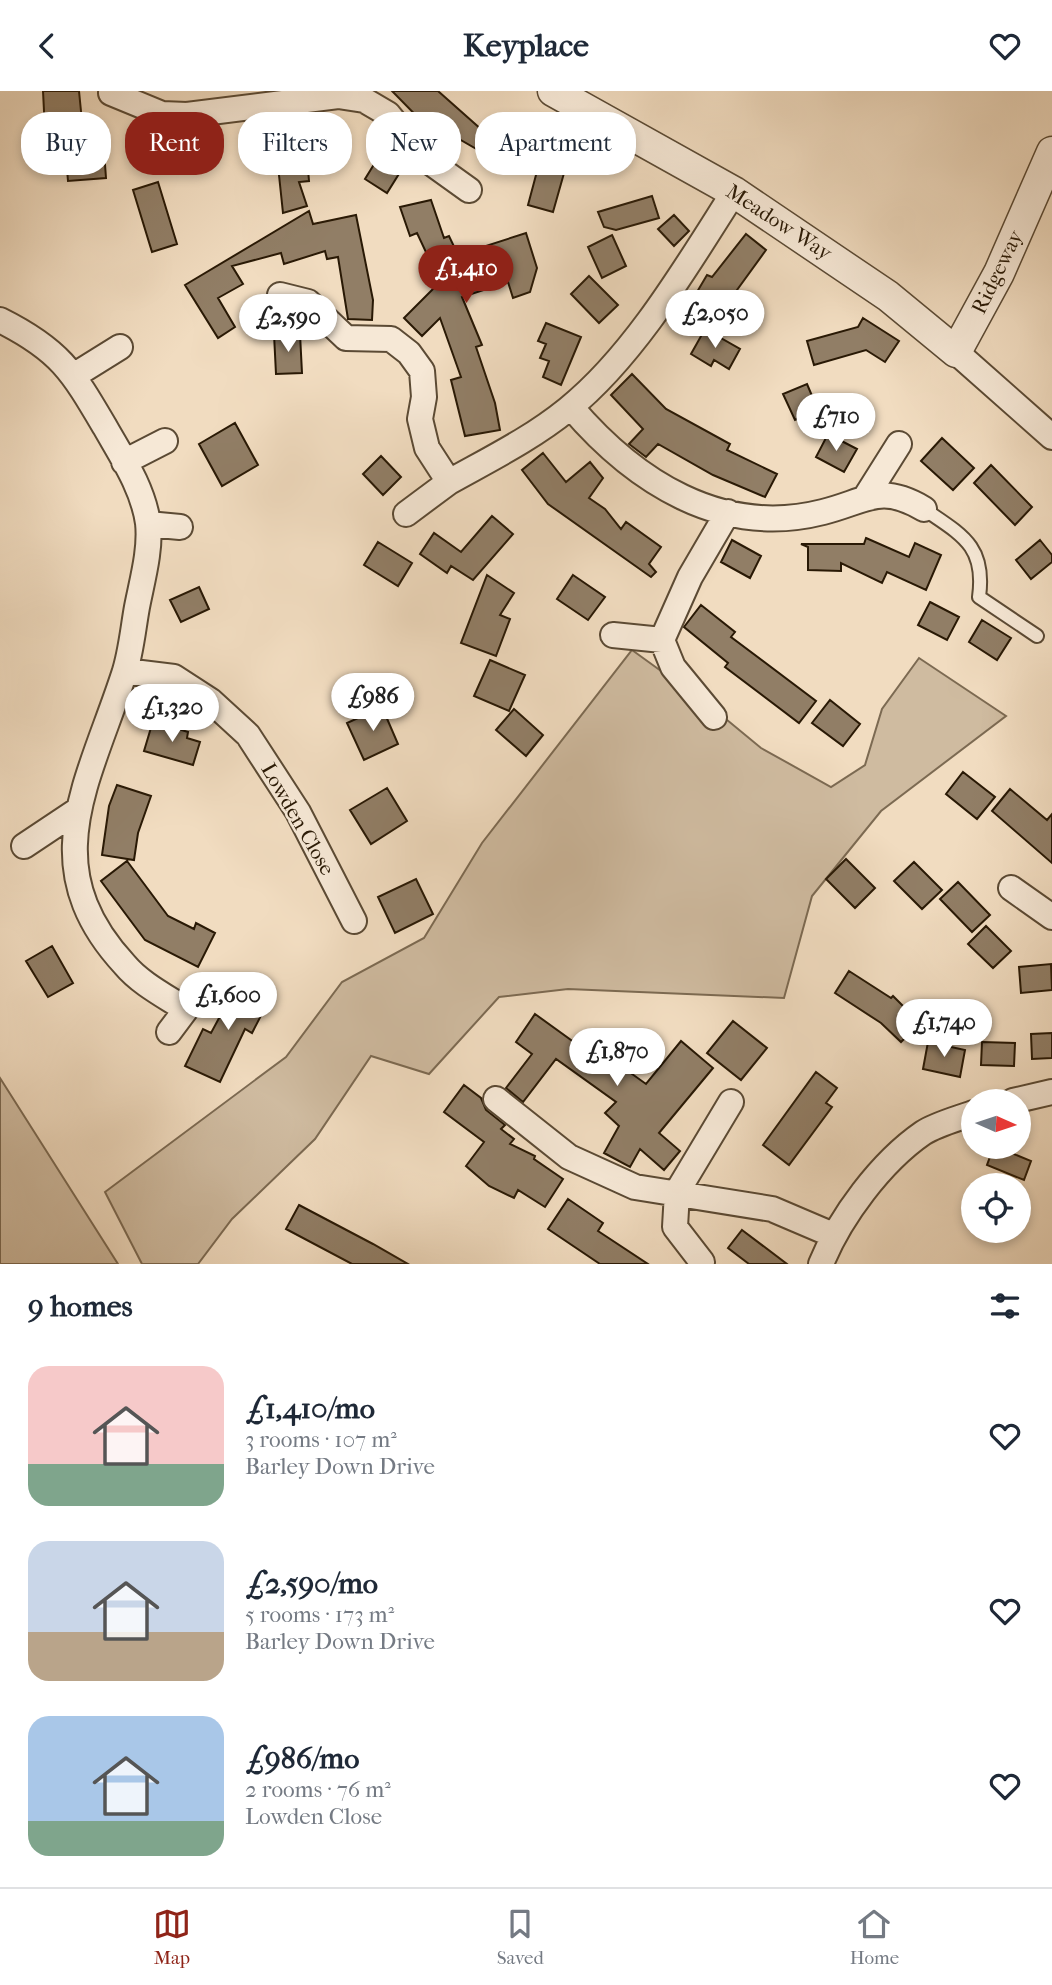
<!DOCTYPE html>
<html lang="en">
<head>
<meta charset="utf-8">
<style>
  :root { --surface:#fff; --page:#f6f6f7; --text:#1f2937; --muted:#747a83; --line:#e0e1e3; --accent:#8f2418 }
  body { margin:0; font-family:"IM FELL French Canon",serif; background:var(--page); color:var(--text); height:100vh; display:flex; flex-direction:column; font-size:26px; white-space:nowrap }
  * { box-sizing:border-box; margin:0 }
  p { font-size:23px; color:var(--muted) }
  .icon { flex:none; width:38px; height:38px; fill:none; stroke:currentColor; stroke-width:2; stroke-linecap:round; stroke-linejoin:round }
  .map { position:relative; height:1173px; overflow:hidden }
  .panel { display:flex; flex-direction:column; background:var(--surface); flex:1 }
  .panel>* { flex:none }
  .guide { position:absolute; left:21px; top:21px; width:700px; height:63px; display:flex; gap:14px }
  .needle { width:46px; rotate:93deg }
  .fabs { position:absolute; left:961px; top:998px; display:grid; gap:14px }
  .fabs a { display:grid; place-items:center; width:70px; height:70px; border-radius:50%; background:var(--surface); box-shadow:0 4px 10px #0003; font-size:35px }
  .price { position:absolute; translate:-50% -60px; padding:0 16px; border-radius:24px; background:#fff; color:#222; font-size:23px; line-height:46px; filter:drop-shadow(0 2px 4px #0008) }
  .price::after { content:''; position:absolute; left:50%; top:42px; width:21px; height:16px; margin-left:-10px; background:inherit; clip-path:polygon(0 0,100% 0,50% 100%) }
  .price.current { background:var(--accent); color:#fff }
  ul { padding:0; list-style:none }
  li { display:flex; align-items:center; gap:21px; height:175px; padding:0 28px }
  li span { display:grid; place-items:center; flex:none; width:196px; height:140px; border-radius:21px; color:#555 }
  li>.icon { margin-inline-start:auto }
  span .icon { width:84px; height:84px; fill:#fffc; stroke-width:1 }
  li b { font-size:30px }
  h2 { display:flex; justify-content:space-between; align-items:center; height:84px; padding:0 28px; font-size:30px }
  .chip { padding:0 24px; border-radius:28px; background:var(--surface); box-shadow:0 4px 10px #0003; font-size:24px; line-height:63px }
  .chip.current { background:var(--accent); color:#fff }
  header { display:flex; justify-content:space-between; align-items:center; height:91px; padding:0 28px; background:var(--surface); font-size:32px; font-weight:800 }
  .tabs { display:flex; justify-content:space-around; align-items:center; height:98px; border-top:2px solid var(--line); background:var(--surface); font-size:19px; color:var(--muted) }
  .tabs a { display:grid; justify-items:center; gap:4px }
  .tabs .current { color:var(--accent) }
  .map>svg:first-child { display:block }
  .green { fill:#cfbba0; stroke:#7c6a52; stroke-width:2 }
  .building { fill:#917e66; stroke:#291905; stroke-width:2 }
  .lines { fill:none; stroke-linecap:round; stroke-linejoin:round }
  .service-casing { stroke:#5b4a34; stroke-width:16 }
  .minor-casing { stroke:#5b4a34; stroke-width:28 }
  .tertiary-casing { stroke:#5b4a34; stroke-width:33 }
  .service { stroke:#f6e8d6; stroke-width:12 }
  .minor { stroke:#f6e8d6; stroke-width:24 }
  .tertiary { stroke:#f6e8d6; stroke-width:30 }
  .labels { text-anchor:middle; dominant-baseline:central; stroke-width:5; stroke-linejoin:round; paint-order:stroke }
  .street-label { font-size:21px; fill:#291905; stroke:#f6e8d6 }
</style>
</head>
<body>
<header><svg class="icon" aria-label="back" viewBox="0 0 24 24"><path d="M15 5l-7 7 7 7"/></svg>Keyplace<svg class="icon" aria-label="heart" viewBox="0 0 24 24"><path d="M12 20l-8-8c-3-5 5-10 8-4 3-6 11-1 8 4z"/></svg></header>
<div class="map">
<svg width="1052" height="1173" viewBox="0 0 1052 1173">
  <rect width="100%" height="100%" fill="#f1dcc0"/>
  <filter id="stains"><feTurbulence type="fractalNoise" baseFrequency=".00286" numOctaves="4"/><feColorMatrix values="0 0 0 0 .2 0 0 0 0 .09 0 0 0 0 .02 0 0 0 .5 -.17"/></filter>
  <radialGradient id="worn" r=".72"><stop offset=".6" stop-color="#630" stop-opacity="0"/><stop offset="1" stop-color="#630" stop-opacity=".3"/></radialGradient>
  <path class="green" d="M632,559L715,619L761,657L831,696L865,674L882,618L919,567L1006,625L881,720L812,805L784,907L568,898L499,906L429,983L371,965L315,1048L232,1128L198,1173H142L105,1101L286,966L342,891L424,847L482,752Z
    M0,987L118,1173H0Z"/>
  <path class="building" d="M43,0H79L85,61L104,60L106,87L68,90L67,78L48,80L47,69L28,70L26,41L45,40Z
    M392,0H438L517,70L511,78L452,44L444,53Z
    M305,42L309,90L299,91L307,115L283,122L275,46Z
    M386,54L407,70L387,102L365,88Z
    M544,54L570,61L553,121L528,114Z
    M158,91L177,153L152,161L133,99Z
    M652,105L659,127L616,139L604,136L598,121Z
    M431,109L444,147L449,145L458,164L526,142L537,177L530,201L513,207L508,191L462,206L482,254L476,256L495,312L500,339L465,345L451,289L461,286L440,227L422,245L404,227L440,191L417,142L410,145L400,116Z
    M309,120L313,133L356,124L373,209L372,229L348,228L338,166L327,168L325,160L284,173L281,162L232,175L243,193L218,207L235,236L218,247L185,194Z
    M674,124L689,140L674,155L658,138Z
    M746,143L766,159L721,221L694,206L707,184L712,186Z
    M612,144L626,175L602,187L588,156Z
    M589,185L618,214L599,232L571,203Z
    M863,227L899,250L885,271L866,259L814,274L807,250L858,236Z
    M546,232L581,246L561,294L543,286L549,270L540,267L546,253L538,250Z
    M705,238L740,258L729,278L714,269L711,275L691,263Z
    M274,243H300L302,282L276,283Z
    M632,283L666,318L730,353L727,359L777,383L765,406L713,384L658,353L646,366L629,353L643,338L611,304Z
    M807,293L818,319L795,329L783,303Z
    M235,332L258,374L222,395L199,353Z
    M828,343L857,358L844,381L816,366Z
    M942,347L974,377L953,399L921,370Z
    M543,362L566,391L590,371L603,387L589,407L605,418L621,438L626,431L661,456L649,473L656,481L651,486L548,413L522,379Z
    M381,365L401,386L383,404L363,383Z
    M991,374L1032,416L1015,434L974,392Z
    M492,425L513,443L473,489L451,475L447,482L420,463L434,442L461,461Z
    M866,447L909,466L915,452L941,464L926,499L887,481L882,492L841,472V480L808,479V456L801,453H864Z
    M732,449L761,465L750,487L721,471Z
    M1040,449L1052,464V471L1031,488L1016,469Z
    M378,451L412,472L398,495L364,474Z
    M487,484L514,502L500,524L510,528L496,565L461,552Z
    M573,484L605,506L588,529L557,508Z
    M199,496L209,518L181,531L170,509Z
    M930,511L959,526L947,549L918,534Z
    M701,514L735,541L731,546L816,610L799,632L725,576L728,572L684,536Z
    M982,529L1011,547L997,569L969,551Z
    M490,569L525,584L509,620L474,605Z
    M830,609L860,633L843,655L812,632Z
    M382,616L398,653L364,669L347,632Z
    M514,618L543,644L526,665L496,639Z
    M153,630L188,641L187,647L200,651L193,674L144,660Z
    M963,681L995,706L977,728L946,703Z
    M117,694L151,705L138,742L134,769L102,764L109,715Z
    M387,697L407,730L371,753L350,719Z
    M1010,698L1047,729L1052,723V772L992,720Z
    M846,768L875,797L855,817L826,788Z
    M127,770L168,825L194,838L196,832L215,842L198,876L145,849L101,790Z
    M914,771L942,799L922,818L894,790Z
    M416,788L433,823L395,842L378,806Z
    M958,791L990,824L972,841L940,808Z
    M986,835L1011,860L993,877L968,853Z
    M52,855L73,892L48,906L26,870Z
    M1051,873L1052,899L1021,902L1019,876Z
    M849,880L891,907L893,905L920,932L901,951L881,932L835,902Z
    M239,890L270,907L252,942L245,938L220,991L185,975L203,938L211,942Z
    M535,923L578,954L582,947L646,993L681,950L713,977L659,1042L680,1060L664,1079L640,1058L630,1076L604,1062L619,1035L605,1022L616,1011L556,968L523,1011L506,997L532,963L516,951Z
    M733,930L767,957L741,989L707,962Z
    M1052,942V967L1032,968L1031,943Z
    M928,951L965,959L960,986L923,978Z
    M982,951L1015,952L1014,975L981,974Z
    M816,981L837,997L826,1012L832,1016L789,1074L763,1054Z
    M464,994L481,1007L486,1019L505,1034L501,1038L514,1048L510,1053L535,1065L534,1068L563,1088L545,1116L518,1099L514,1107L489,1095L466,1075L484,1051L444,1021Z
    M994,1055L1031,1070L1024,1089L987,1074Z
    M568,1108L603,1132L598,1140L648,1173H600L548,1138Z
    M299,1114L373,1153L408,1173H352L286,1138Z
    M742,1139L787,1173H749L728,1157Z"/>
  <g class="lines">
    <g class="service-casing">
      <path id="service" d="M924,418C962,444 986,455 979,506L1037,545"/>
    </g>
    <g class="minor-casing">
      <path id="minor" d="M111,2L162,23L187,24L338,5L364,9L388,23L423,66L469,99
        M280,204L308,211L346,247L391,248L409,262L422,280L424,306L420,328L427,357L449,391C490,368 531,348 568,318C635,264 688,173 734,101
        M0,229C60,259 72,280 105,336C122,366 143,397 148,432C151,459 142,490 137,516C133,538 131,562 124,583C89,691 33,775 125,874C140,892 165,905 185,918
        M956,261L1052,346
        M75,284L120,256
        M571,316C634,390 721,447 823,421C867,410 880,392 924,418
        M124,371L165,350
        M865,407L899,353
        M406,423L449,391
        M148,433L180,436
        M613,544L662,549
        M125,580L174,586L211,610L248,644L298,721L354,830
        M714,626L673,576L662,549L690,486L728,421
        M24,755L78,719
        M1011,797L1052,826
        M169,941L199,901
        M496,1008L569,1066L635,1096L772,1118L833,1144
        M1013,1010L1052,1001
        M702,1171L675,1136L677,1101L731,1011
        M821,1173C840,1126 881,1071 923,1042C937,1033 957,1028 973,1022"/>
    </g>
    <g class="tertiary-casing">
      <path id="tertiary" d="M553,0L734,101L888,205L956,261L999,182L1052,61"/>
    </g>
    <use href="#service" class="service"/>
    <use href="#minor" class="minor"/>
    <use href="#tertiary" class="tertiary"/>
  </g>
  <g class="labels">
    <g class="street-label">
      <text transform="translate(779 131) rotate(33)">Meadow Way</text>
      <text transform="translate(997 181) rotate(-64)">Ridgeway</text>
      <text transform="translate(298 728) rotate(60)">Lowden Close</text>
    </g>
  </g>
  <rect width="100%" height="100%" filter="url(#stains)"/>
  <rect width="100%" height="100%" fill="url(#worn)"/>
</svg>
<div class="fabs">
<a><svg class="needle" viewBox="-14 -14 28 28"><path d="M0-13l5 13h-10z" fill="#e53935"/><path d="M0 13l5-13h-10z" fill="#747a83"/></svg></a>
<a><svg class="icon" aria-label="locate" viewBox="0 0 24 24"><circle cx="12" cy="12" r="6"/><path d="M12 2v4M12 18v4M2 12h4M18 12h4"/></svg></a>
</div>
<b class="price current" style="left:466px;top:214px">£1,410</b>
<b class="price" style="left:715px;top:259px">£2,050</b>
<b class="price" style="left:288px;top:263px">£2,590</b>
<b class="price" style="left:836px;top:362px">£710</b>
<b class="price" style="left:373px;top:642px">£986</b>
<b class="price" style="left:172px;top:653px">£1,320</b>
<b class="price" style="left:228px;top:941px">£1,600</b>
<b class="price" style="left:944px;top:968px">£1,740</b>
<b class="price" style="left:617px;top:997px">£1,870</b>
<div class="guide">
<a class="chip">Buy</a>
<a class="chip current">Rent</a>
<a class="chip">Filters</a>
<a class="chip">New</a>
<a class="chip">Apartment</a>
</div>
</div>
<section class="panel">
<h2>9 homes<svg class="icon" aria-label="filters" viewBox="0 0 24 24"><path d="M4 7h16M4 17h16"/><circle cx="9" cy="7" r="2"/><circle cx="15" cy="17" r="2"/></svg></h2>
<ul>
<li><span style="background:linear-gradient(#f6c9c9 70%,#7fa58c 0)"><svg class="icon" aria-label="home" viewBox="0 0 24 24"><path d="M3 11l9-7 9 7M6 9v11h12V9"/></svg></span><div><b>£1,410/mo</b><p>3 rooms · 107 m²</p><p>Barley Down Drive</p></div><svg class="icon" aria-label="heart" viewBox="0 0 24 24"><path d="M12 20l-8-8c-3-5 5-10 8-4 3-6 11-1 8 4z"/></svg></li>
<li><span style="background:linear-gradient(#c9d6e8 65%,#b9a48a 0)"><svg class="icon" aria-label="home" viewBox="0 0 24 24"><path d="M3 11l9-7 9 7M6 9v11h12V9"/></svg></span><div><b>£2,590/mo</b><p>5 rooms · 173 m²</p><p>Barley Down Drive</p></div><svg class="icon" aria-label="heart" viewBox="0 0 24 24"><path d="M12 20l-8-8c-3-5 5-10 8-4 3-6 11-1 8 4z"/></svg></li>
<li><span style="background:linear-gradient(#a9c7e8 75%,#7fa58c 0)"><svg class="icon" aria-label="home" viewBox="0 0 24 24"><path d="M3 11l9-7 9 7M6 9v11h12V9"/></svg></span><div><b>£986/mo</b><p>2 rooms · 76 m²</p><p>Lowden Close</p></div><svg class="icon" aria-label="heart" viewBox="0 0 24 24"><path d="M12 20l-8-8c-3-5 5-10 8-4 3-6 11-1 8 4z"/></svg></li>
</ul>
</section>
<nav class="tabs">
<a class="current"><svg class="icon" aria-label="map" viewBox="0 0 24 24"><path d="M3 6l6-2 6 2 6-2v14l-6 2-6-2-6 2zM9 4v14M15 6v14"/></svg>Map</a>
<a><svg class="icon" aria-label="saved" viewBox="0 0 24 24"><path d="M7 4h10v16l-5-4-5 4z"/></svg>Saved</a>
<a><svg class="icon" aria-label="home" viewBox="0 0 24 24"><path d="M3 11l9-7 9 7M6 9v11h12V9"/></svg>Home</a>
</nav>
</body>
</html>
